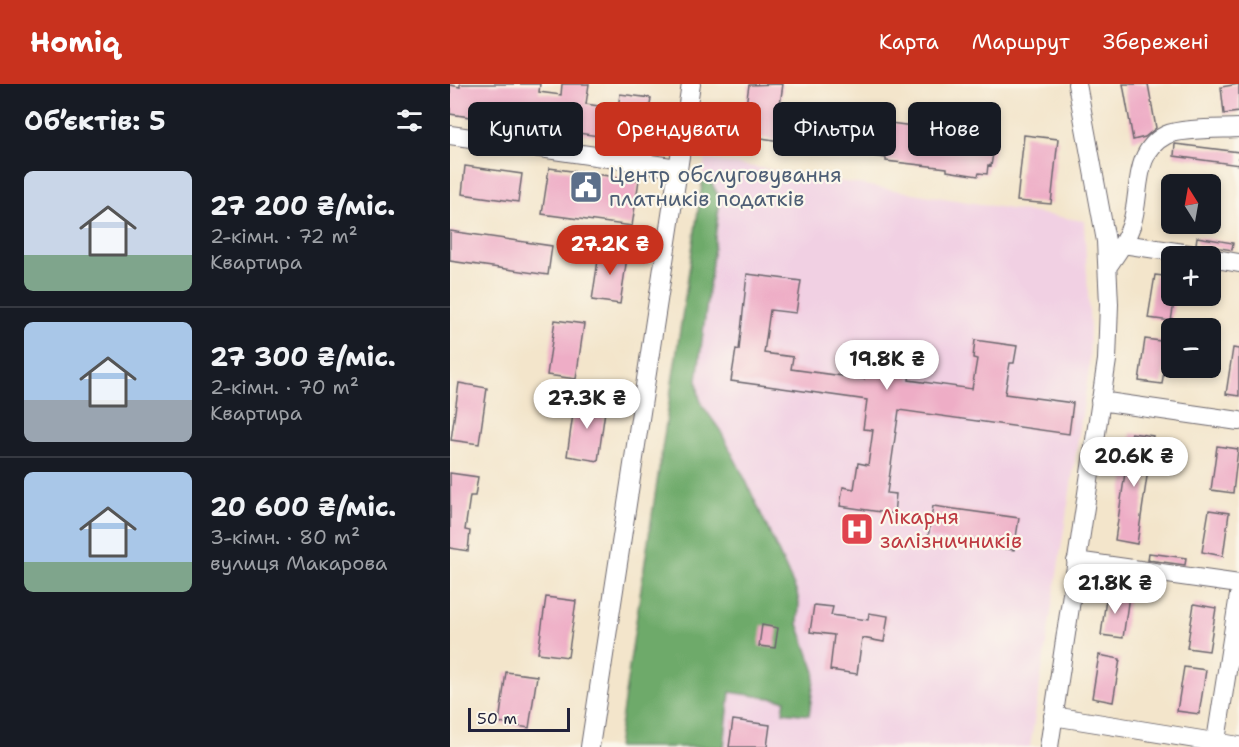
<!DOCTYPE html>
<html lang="uk">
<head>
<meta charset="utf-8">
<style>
  :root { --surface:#171b24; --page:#242831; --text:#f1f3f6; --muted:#9ea1a6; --line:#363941; --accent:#c8321e }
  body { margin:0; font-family:"Shantell Sans",sans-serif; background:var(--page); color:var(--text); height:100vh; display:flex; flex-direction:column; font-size:22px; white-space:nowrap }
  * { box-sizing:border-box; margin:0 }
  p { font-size:20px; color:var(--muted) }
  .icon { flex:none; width:33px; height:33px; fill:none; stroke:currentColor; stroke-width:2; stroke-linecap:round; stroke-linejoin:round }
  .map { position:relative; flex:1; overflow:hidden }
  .side { display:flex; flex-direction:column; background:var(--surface); width:450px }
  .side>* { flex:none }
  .hud { position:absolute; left:18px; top:18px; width:570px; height:54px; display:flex; gap:12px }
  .needle { width:39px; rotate:349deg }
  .buttons { position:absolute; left:711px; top:90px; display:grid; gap:12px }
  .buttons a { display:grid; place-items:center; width:60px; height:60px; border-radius:9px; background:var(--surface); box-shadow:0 3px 9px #0003; font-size:30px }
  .scale { position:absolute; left:18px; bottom:15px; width:102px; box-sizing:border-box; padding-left:6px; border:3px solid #22223b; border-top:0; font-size:16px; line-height:21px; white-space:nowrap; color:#22223b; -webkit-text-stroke:4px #fbf7ec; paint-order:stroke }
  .price { position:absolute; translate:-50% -51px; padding:0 14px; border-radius:21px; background:#fff; color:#222; font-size:20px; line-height:39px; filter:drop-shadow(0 2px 3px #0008) }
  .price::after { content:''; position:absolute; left:50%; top:36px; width:18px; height:14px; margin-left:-9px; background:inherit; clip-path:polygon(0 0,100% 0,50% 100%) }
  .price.selected { background:var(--accent); color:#fff }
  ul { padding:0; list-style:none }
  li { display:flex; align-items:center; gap:18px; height:150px; padding:0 24px }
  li+li { border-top:2px solid var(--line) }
  li span { display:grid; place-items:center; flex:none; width:168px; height:120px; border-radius:9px; color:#555 }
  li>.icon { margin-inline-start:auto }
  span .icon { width:72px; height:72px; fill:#fffc; stroke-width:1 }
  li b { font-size:26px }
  h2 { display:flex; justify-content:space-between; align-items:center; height:72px; padding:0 24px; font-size:26px }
  .pill { padding:0 21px; border-radius:9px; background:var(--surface); box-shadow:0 3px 9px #0003; font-size:21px; line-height:54px }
  .pill.selected { background:var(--accent); color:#fff }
  header { display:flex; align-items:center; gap:36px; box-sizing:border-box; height:84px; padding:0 30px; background:var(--accent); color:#fff }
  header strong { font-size:28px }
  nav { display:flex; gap:33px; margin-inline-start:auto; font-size:21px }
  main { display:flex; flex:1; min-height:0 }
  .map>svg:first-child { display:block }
  .built { fill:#f1d0e3 }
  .forest { fill:#6eaa6a; stroke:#486652; stroke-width:1.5 }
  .building { fill:#eeadc6 }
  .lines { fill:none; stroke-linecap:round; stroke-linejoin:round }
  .minor-casing { stroke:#6b666d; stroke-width:20 }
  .minor { stroke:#fff; stroke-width:18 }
  .labels { text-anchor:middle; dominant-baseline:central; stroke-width:4.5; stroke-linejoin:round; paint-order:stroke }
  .service-label { font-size:21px; fill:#4e5e75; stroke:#fbf7ec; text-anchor:start }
  .health-label { font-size:21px; fill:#be3a42; stroke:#fbf7ec; text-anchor:start }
</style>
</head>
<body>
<header>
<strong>Homiq</strong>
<nav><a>Карта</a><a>Маршрут</a><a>Збережені</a></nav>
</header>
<main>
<section class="side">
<h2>Об’єктів: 5<svg class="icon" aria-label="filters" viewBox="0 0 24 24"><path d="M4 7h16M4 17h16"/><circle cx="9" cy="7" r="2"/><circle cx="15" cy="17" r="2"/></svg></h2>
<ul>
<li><span style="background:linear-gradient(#c9d6e8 70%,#7fa58c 0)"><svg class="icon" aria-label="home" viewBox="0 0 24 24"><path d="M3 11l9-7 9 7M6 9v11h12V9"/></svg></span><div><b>27 200 ₴/міс.</b><p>2-кімн. · 72 m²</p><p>Квартира</p></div></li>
<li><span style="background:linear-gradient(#a9c7e8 65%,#9aa5b1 0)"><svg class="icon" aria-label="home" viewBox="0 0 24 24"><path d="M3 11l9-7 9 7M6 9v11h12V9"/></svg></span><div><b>27 300 ₴/міс.</b><p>2-кімн. · 70 m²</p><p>Квартира</p></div></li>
<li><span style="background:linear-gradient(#a9c7e8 75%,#7fa58c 0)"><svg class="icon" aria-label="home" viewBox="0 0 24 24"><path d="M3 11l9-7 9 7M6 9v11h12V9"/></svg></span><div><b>20 600 ₴/міс.</b><p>3-кімн. · 80 m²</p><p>вулиця Макарова</p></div></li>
</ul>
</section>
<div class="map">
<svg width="789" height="663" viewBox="0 0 789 663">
  <rect width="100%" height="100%" fill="#fbf7ec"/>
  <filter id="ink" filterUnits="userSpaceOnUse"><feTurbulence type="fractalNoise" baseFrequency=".0167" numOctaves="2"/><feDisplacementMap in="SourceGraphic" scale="12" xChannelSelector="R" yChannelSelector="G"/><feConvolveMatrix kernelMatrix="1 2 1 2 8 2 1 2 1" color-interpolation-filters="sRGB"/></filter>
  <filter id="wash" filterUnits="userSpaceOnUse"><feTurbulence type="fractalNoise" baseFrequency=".008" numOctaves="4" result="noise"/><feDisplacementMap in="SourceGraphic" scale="24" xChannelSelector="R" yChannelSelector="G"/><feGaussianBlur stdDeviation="1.35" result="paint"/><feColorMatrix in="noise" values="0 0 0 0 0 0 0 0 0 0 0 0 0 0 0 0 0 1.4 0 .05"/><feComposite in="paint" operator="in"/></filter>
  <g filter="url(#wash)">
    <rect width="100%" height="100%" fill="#f3e5cb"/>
    <path class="built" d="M255,75L634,137L640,245L639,286L580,663H167Z"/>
    <path class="forest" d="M253,94L260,96L270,115L247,296L249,312L252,321L270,346L296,397L347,509L349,519L348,540L365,588L359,631L333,628L335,616L280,608L274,663H167Z"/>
    <g id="blocks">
      <path class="building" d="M10,0H90L89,8L111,11L112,0H139L136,20L168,25L170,10L201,14L195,59L0,30V1L10,3Z
        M333,0L330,21L412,34L411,37L432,40L433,38L485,45L484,51L509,54L512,38H515L516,30L545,35L544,44L547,45L541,82L538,81L537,90L529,89L528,92L497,87V84L436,77V74L408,70L407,72L355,64V61L299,52L300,49L292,48L299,1Z
        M673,0H698L706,44L695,53L683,56Z
        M789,0V28L774,30L771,3Z
        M574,51L608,55L601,120L567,117Z
        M725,60L789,68V81L724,72Z
        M15,82L72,90L68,118L12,110Z
        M99,84L189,96L182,142L92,130Z
        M0,147L102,162L98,191L0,177Z
        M747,153L783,159L782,166L746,160Z
        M150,163L178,167L170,220L142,216Z
        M297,190L351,197L346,229L320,226L314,269L343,273L341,285L414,295L416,275L461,281L459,296L522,305L527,275L523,274L525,256L567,262L564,279H560L555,310L623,319L619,350L449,326L437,409L446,410L444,430L390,422L393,403L404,405L408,379L418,381L423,346L413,345L417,316L281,297L286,265L289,266Z
        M705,191L722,193V212H725L721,237L698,234Z
        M105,236L134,240L126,295L97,291Z
        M695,255L718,258L712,300L689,297Z
        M783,264L789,265V312L776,310Z
        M9,299L37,304L29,360L1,356Z
        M125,316L156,320L148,377L117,372Z
        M681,349L703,352L687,460L665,456Z
        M767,362L788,365L783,409L761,406Z
        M0,389L28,393L25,412H20L15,446L20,447L18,467L0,464Z
        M483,422L569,434L564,466L478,454Z
        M759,426L779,429L773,472L752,468Z
        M699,469L736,474L735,481L698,476Z
        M657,508L679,512L673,554L651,551Z
        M96,513L126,517L118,573L88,569Z
        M744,520L766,524L759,567L737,564Z
        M364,521L383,523L381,531L418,536L419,529L438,532L434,558L412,554L407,590L380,586L384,551L360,548Z
        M312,541L328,544L325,564L309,562Z
        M649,571L670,575L663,618L642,614Z
        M734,583L756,586L749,630L727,627Z
        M56,588L87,592L79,644L49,639Z
        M283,636L320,641L317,663H279Z"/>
    </g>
  </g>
  <g filter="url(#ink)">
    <use href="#blocks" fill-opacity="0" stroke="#6b666d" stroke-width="1.5"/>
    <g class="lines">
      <g class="minor-casing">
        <path id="minor" d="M0,51L228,84
          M673,160L753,172
          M760,174L789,179
          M658,182C667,169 676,157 681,142C692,111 681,69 716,51C730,44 772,45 789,44
          M650,317L789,337
          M626,477L789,500
          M603,632L789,662
          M140,663L241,0
          M599,663L657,276L659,220L656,157L627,0
          M765,663L789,511"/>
      </g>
      <use href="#minor" class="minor"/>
    </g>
  </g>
  <defs>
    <g id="civic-square" transform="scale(1.725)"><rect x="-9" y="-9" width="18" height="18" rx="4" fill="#5c6f8a" stroke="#fbf7ec"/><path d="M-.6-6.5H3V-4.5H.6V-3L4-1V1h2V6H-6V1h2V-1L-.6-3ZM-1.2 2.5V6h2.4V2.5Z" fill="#fff"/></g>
    <g id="hospital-square" transform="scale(1.725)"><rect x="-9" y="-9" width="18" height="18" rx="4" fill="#e0444e" stroke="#fbf7ec"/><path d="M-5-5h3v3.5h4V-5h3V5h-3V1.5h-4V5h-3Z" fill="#fff"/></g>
  </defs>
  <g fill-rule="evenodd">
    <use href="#civic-square" x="136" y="103"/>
    <use href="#hospital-square" x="407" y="445"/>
  </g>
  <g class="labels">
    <g class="service-label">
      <text x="159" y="91">Центр обслуговування<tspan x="159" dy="24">платників податків</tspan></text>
    </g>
    <g class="health-label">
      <text x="430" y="433">Лікарня<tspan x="430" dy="24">залізничників</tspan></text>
    </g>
  </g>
</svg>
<div class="buttons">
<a><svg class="needle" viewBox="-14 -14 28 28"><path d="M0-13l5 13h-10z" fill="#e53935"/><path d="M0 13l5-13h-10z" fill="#9ea1a6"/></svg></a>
<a>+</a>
<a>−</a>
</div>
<div class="scale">50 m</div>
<b class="price selected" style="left:160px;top:192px">27.2K ₴</b>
<b class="price" style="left:437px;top:307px">19.8K ₴</b>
<b class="price" style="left:137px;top:346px">27.3K ₴</b>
<b class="price" style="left:684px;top:404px">20.6K ₴</b>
<b class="price" style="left:665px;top:531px">21.8K ₴</b>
<div class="hud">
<a class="pill">Купити</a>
<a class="pill selected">Орендувати</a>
<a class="pill">Фільтри</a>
<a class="pill">Нове</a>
</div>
</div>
</main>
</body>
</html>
